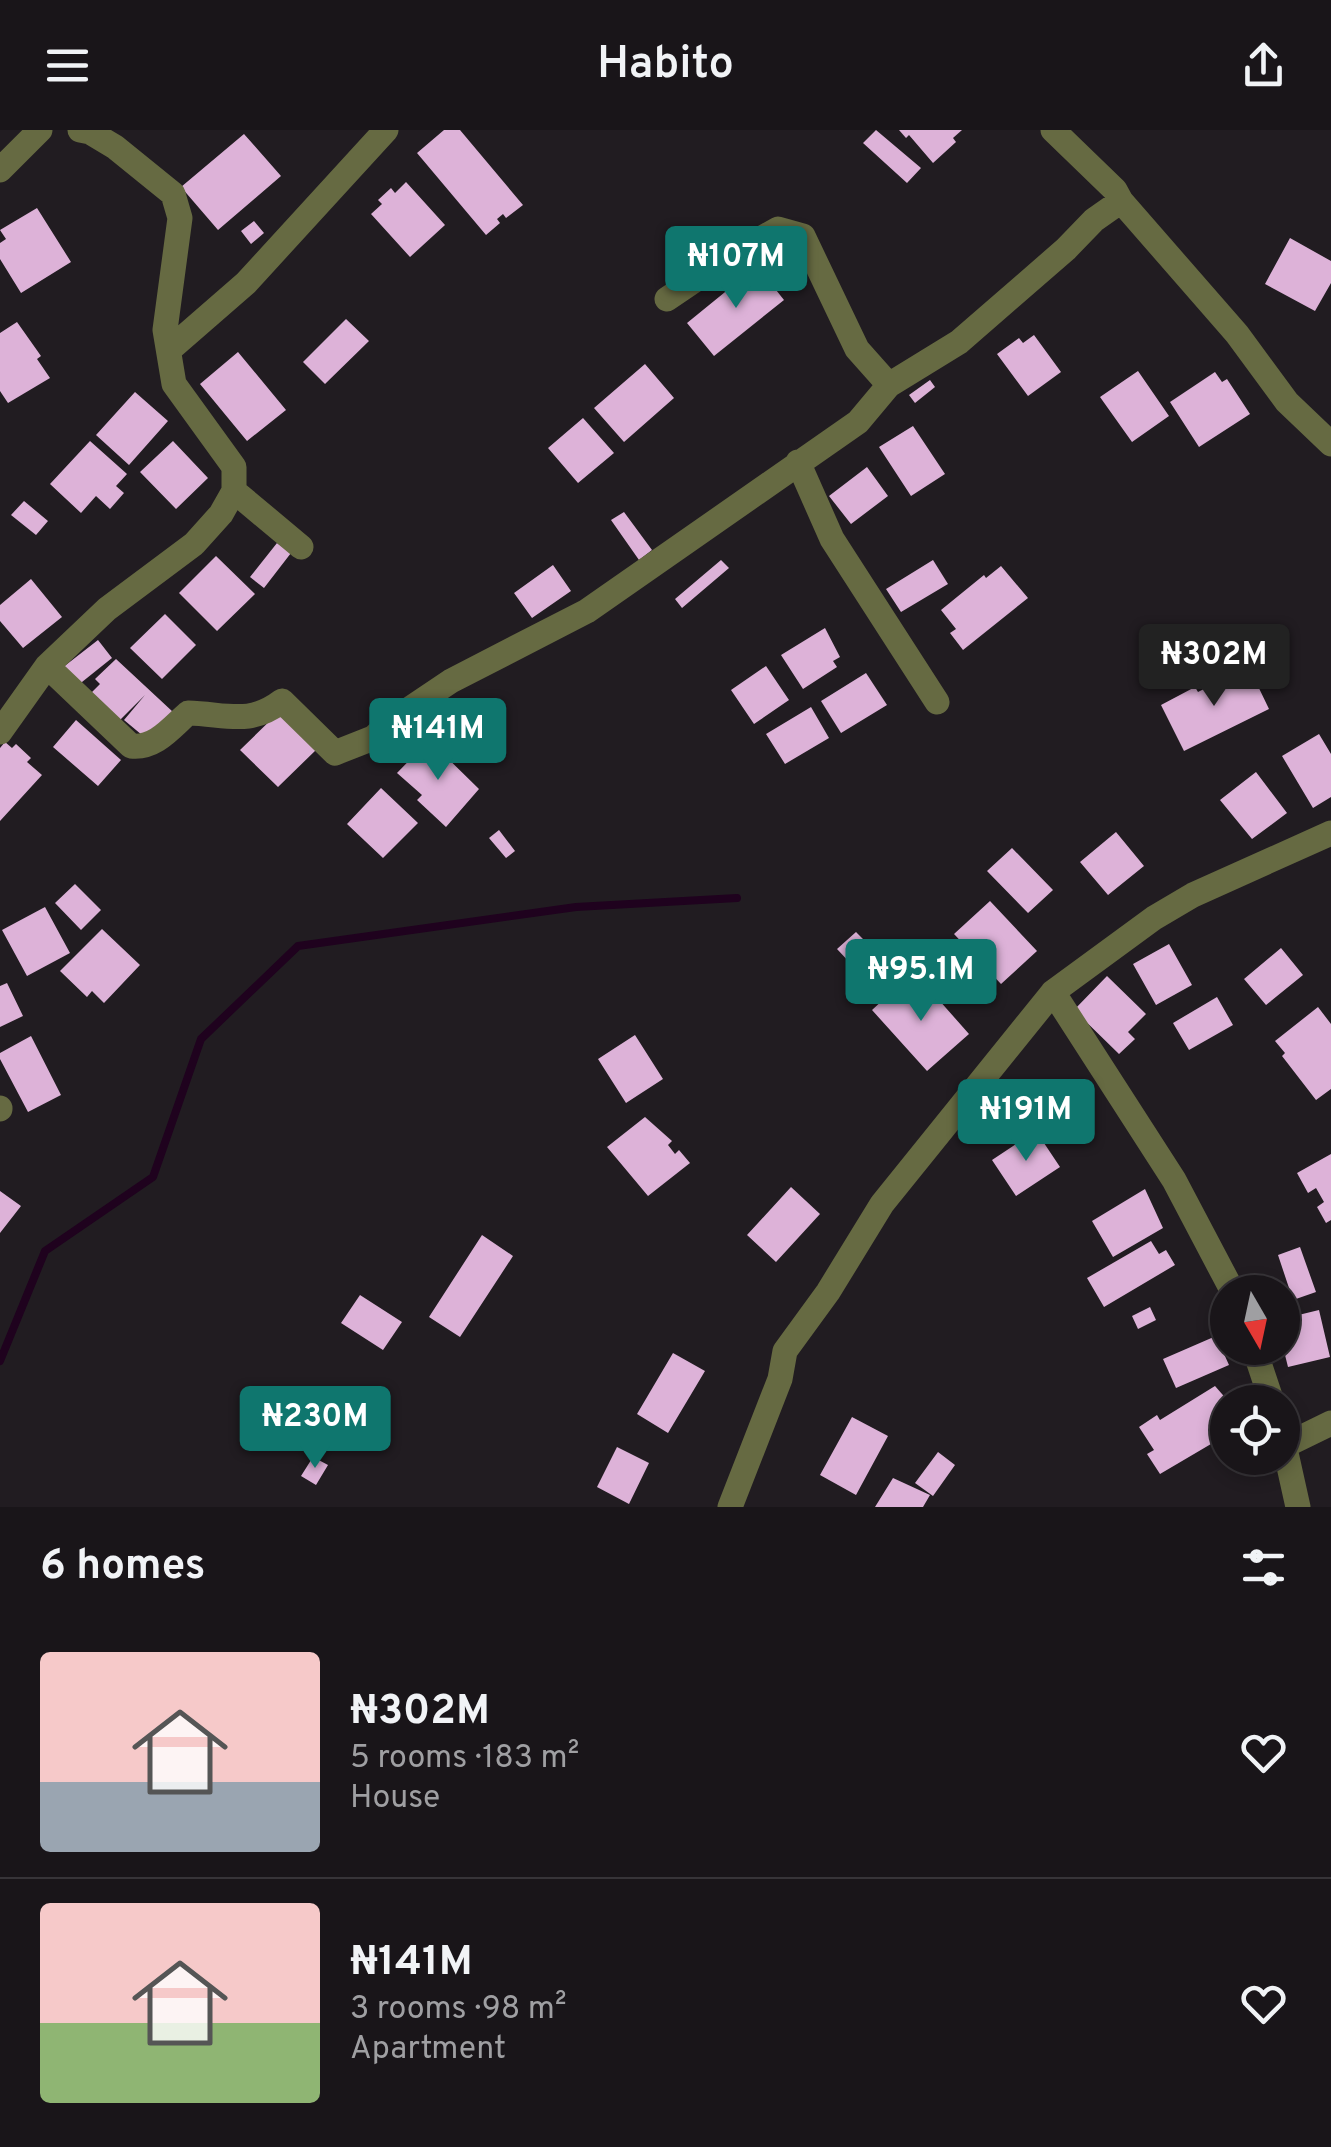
<!DOCTYPE html>
<html lang="en">
<head>
<meta charset="utf-8">
<style>
  :root { --surface:#191519; --page:#262226; --text:#f1f3f6; --muted:#9f9fa2; --line:#373438; --accent:#0f766e }
  body { margin:0; font-family:Overpass,sans-serif; background:var(--page); color:var(--text); height:100vh; display:flex; flex-direction:column; font-size:38px; white-space:nowrap }
  * { box-sizing:border-box; margin:0 }
  p { font-size:32px; color:var(--muted) }
  .icon { flex:none; width:55px; height:55px; fill:none; stroke:currentColor; stroke-width:2; stroke-linecap:round; stroke-linejoin:round }
  .map { position:relative; height:1377px; overflow:hidden }
  .details { display:flex; flex-direction:column; background:var(--surface); flex:1 }
  .details>* { flex:none }
  .needle { width:65px; rotate:171deg }
  .controls { position:absolute; left:1210px; top:1145px; display:grid; gap:20px }
  .controls a { display:grid; place-items:center; width:90px; height:90px; border-radius:50%; background:var(--surface); box-shadow:0 5px 15px #0003,0 0 0 2px var(--line); font-size:50px }
  .price { position:absolute; translate:-50% -85px; padding:0 22px; border-radius:10px; background:var(--accent); color:#fff; font-size:32px; line-height:65px; filter:drop-shadow(0 2px 5px #0008) }
  .price::after { content:''; position:absolute; left:50%; top:60px; width:30px; height:22px; margin-left:-15px; background:inherit; clip-path:polygon(0 0,100% 0,50% 100%) }
  .price.on { background:#222; color:#fff }
  ul { padding:0; list-style:none }
  li { display:flex; align-items:center; gap:30px; height:250px; padding:0 40px }
  li+li { border-top:2px solid var(--line) }
  li span { display:grid; place-items:center; flex:none; width:280px; height:200px; border-radius:10px; color:#555 }
  li>.icon { margin-inline-start:auto }
  span .icon { width:120px; height:120px; fill:#fffc; stroke-width:1 }
  li b { font-size:42px }
  h2 { display:flex; justify-content:space-between; align-items:center; height:120px; padding:0 40px; font-size:42px }
  header { display:flex; justify-content:space-between; align-items:center; height:130px; padding:0 40px; background:var(--surface); font-size:45px; font-weight:600 }
  .map>svg:first-child { display:block }
  .lines { fill:none; stroke-linecap:round; stroke-linejoin:round }
  .stream { stroke:#1f021e; stroke-width:8 }
  .building { fill:#ddb2d8 }
  .minor { stroke:#666a42; stroke-width:25 }
</style>
</head>
<body>
<header><svg class="icon" aria-label="menu" viewBox="0 0 24 24"><path d="M4 6h16M4 12h16M4 18h16"/></svg>Habito<svg class="icon" aria-label="share" viewBox="0 0 24 24"><path d="M12 15V3M7 8l5-5 5 5M5 13v7h14v-7"/></svg></header>
<div class="map">
<svg width="1331" height="1377" viewBox="0 0 1331 1377">
  <rect width="100%" height="100%" fill="#211c21"/>
  <g class="lines">
    <path class="stream" d="M0,1231L45,1121L153,1047L201,909L298,816L576,777L737,768"/>
  </g>
  <path class="building" d="M444,0H460L523,75L506,88L503,84L497,89L500,93L486,105L417,23Z
    M876,0L921,38L907,53L863,13Z
    M899,0H962L953,8L956,12L933,33L909,5L906,8Z
    M244,4L281,46L218,100L181,57Z
    M406,52L445,95L410,127L371,84L382,74L378,70L391,58L395,63Z
    M37,78L71,132L21,163L0,129V113L6,109L0,100Z
    M254,91L264,103L251,114L241,101Z
    M1290,108L1331,131V153L1315,181L1265,154Z
    M757,136L784,170L714,226L687,193Z
    M346,189L369,211L325,254L303,232Z
    M17,192L41,226L37,229L50,248L8,273L0,261V203Z
    M1034,205L1061,242L1028,266L997,224L1019,208L1023,213Z
    M238,222L286,280L247,311L200,254Z
    M645,234L674,268L624,312L594,278Z
    M1138,241L1169,286L1132,312L1100,267Z
    M1215,242L1222,252L1227,249L1250,284L1199,317L1170,272Z
    M930,250L935,257L915,273L909,265Z
    M135,262L168,291L129,335L96,305Z
    M583,288L614,323L578,353L548,318Z
    M913,296L945,344L911,366L879,317Z
    M90,311L127,344L116,356L124,363L110,379L96,366L81,383L50,354Z
    M173,311L208,348L176,379L140,342Z
    M867,337L888,366L851,394L829,366Z
    M24,371L48,391L36,405L11,385Z
    M624,382L652,420L639,430L611,390Z
    M277,413L291,423L264,458L250,447Z
    M216,426L255,464L217,501L179,463Z
    M721,430L729,438L682,478L675,469Z
    M933,430L948,454L901,482L886,459Z
    M553,435L571,461L532,488L514,463Z
    M1001,436L1028,468L963,520L950,503L956,499L941,480L984,445L986,448Z
    M31,449L62,487L23,518L0,491V475Z
    M165,484L196,515L162,549L130,518Z
    M825,498L840,527L833,531L837,537L803,559L781,525Z
    M98,510L112,528L77,556L62,538Z
    M116,529L173,582L148,610L124,590L145,565L116,594L88,566L100,554L95,549Z
    M766,536L789,570L754,594L731,560Z
    M1243,539L1250,555L1256,552L1269,579L1184,621L1161,575L1195,557L1198,562Z
    M866,543L887,575L841,603L821,571Z
    M811,577L829,608L785,634L766,604Z
    M279,582L317,619L278,657L240,620Z
    M76,590L121,630L98,656L53,617Z
    M1319,604L1331,624V667L1313,678L1282,626Z
    M429,610L479,659L446,697L417,670L422,665L397,643Z
    M5,612L12,618L16,614L31,628L27,632L42,645L0,691V618Z
    M1256,642L1287,683L1252,709L1220,670Z
    M381,658L418,693L383,728L347,694Z
    M499,700L515,721L506,728L489,708Z
    M1116,702L1144,736L1108,765L1080,732Z
    M1012,718L1053,760L1028,783L987,741Z
    M75,754L101,780L81,800L55,773Z
    M990,771L1037,821L1001,854L954,804Z
    M45,777L70,823L27,846L2,800Z
    M102,799L140,835L104,873L92,861L87,867L60,841Z
    M856,802L871,817L852,835L837,819Z
    M1169,814L1192,855L1156,875L1133,834Z
    M1281,818L1303,845L1266,875L1244,849Z
    M1107,846L1146,884L1128,902L1135,909L1119,924L1074,880Z
    M923,852L969,904L927,941L872,880L897,857L906,867Z
    M7,853L23,886L0,897V856Z
    M1217,867L1233,895L1189,920L1173,893Z
    M1318,877L1331,894V959L1316,970L1282,926L1285,923L1275,911Z
    M635,905L663,949L626,973L598,929Z
    M31,906L61,965L28,982L0,929V923Z
    M645,987L672,1011L668,1015L675,1024L679,1020L690,1033L648,1066L607,1017Z
    M1036,1001L1060,1037L1016,1066L992,1030Z
    M1331,1024V1090L1326,1093L1317,1077L1324,1072L1316,1058L1308,1063L1297,1043Z
    M791,1057L820,1084L776,1132L747,1105Z
    M1145,1059L1163,1098L1113,1127L1092,1091Z
    M0,1061L21,1076L0,1103Z
    M482,1105L513,1126L460,1207L429,1187Z
    M1151,1111L1159,1124L1166,1120L1175,1135L1104,1177L1087,1148Z
    M1300,1117L1316,1162L1293,1170L1278,1125Z
    M360,1165L402,1192L383,1220L341,1193Z
    M1150,1177L1156,1190L1138,1199L1132,1186Z
    M1319,1180L1330,1227L1288,1237L1282,1213V1189Z
    M1216,1206L1229,1235L1176,1258L1163,1229Z
    M673,1223L705,1241L668,1303L637,1284Z
    M1215,1256L1229,1272L1228,1304L1160,1344L1147,1324L1154,1320L1139,1297L1157,1285L1160,1290Z
    M852,1287L888,1306L856,1365L820,1345Z
    M617,1317L649,1333L629,1374L597,1357Z
    M938,1322L955,1335L933,1366L915,1353Z
    M313,1327L328,1335L316,1355L301,1346Z
    M893,1348L930,1365L923,1377H875Z"/>
  <g class="lines">
    <path class="minor" d="M1053,0L1115,60L1121,71L1237,204L1287,272L1331,314
      M0,40L40,0
      M667,169L729,127L778,99L803,106L857,219L889,255
      M169,220L246,153L386,0
      M798,332L832,409L937,572
      M234,361L301,417
      M47,536L131,616C155,619 171,598 188,583C227,584 249,596 282,571L335,623L373,608L390,592L451,551L587,481L858,292L889,255L959,212L1066,119L1094,90L1121,71
      M0,602L47,536L107,479L194,414L221,384L234,361V337L174,254L165,200L180,88L173,64L115,17L90,2L80,0
      M1053,862L1174,1050L1233,1162
      M0,978V979
      M1254,1218L1272,1272
      M1282,1305L1298,1377
      M1286,1315L1331,1293
      M730,1377L780,1249L785,1221L828,1162L882,1074L1053,862L1154,788L1193,765L1331,703"/>
  </g>
</svg>
<div class="controls">
<a><svg class="needle" viewBox="-14 -14 28 28"><path d="M0-13l5 13h-10z" fill="#e53935"/><path d="M0 13l5-13h-10z" fill="#9f9fa2"/></svg></a>
<a><svg class="icon" aria-label="locate" viewBox="0 0 24 24"><circle cx="12" cy="12" r="6"/><path d="M12 2v4M12 18v4M2 12h4M18 12h4"/></svg></a>
</div>
<b class="price" style="left:736px;top:181px">₦107M</b>
<b class="price on" style="left:1214px;top:579px">₦302M</b>
<b class="price" style="left:438px;top:653px">₦141M</b>
<b class="price" style="left:921px;top:894px">₦95.1M</b>
<b class="price" style="left:1026px;top:1034px">₦191M</b>
<b class="price" style="left:315px;top:1341px">₦230M</b>
</div>
<section class="details">
<h2>6 homes<svg class="icon" aria-label="filters" viewBox="0 0 24 24"><path d="M4 7h16M4 17h16"/><circle cx="9" cy="7" r="2"/><circle cx="15" cy="17" r="2"/></svg></h2>
<ul>
<li><span style="background:linear-gradient(#f6c9c9 65%,#9aa5b1 0)"><svg class="icon" aria-label="home" viewBox="0 0 24 24"><path d="M3 11l9-7 9 7M6 9v11h12V9"/></svg></span><div><b>₦302M</b><p>5 rooms · 183 m²</p><p>House</p></div><svg class="icon" aria-label="heart" viewBox="0 0 24 24"><path d="M12 20l-8-8c-3-5 5-10 8-4 3-6 11-1 8 4z"/></svg></li>
<li><span style="background:linear-gradient(#f6c9c9 60%,#8fb573 0)"><svg class="icon" aria-label="home" viewBox="0 0 24 24"><path d="M3 11l9-7 9 7M6 9v11h12V9"/></svg></span><div><b>₦141M</b><p>3 rooms · 98 m²</p><p>Apartment</p></div><svg class="icon" aria-label="heart" viewBox="0 0 24 24"><path d="M12 20l-8-8c-3-5 5-10 8-4 3-6 11-1 8 4z"/></svg></li>
</ul>
</section>
</body>
</html>
